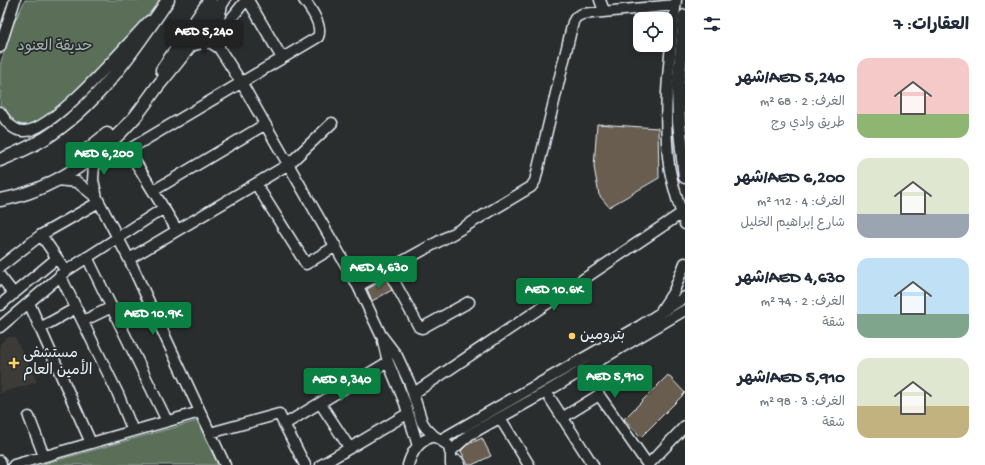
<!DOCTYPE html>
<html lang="ar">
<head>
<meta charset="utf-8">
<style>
  :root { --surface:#fff; --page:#f2f2f3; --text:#1f2937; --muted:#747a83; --accent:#0b8043 }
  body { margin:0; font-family:"Gochi Hand","Playpen Sans Arabic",sans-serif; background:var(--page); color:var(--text); direction:rtl; height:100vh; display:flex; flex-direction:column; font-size:15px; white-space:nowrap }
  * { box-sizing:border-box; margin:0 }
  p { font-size:13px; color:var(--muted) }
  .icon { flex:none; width:22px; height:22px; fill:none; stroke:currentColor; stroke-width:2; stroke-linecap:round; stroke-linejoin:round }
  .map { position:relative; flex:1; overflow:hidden; direction:ltr }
  .side { display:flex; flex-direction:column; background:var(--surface); width:300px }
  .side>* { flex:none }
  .buttons { position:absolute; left:633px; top:12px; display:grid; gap:8px }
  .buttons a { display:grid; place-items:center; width:40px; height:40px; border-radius:8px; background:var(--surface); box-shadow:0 2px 6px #0003; font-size:20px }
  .price { position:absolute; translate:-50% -34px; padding:0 9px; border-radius:4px; background:var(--accent); color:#fff; font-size:13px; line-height:26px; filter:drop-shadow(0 1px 2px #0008) }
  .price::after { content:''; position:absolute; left:50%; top:24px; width:12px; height:9px; margin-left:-6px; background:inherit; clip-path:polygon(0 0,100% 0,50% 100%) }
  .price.selected { background:#222; color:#fff }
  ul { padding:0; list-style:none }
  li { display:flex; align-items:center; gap:12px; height:100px; padding:0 16px }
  li span { display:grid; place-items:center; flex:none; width:112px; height:80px; border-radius:12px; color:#555 }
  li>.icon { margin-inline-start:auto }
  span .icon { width:48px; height:48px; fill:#fffc; stroke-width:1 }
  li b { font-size:17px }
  h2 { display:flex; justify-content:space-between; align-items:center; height:48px; padding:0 16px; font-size:17px }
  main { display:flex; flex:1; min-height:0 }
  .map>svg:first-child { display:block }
  .built { fill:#3d3b38 }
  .green { fill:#5a6e59; stroke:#a1b0a8 }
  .building { fill:#695d50; stroke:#e8f1f8 }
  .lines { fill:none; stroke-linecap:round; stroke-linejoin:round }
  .minor-casing { stroke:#e8f1f8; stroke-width:13 }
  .major-casing { stroke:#e8f1f8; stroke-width:15 }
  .minor { stroke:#2a2d2e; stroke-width:10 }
  .major { stroke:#2a2d2e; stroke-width:12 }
  .poi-dot { fill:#ffd166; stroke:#2a2d2e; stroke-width:1.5 }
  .labels { text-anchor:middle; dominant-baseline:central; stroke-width:3.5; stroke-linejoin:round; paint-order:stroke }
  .park-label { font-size:15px; fill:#a8b6b0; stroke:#2a2d2e }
  .poi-label { font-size:15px; fill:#e8f1f8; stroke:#2a2d2e; text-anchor:start }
</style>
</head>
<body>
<main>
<section class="side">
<h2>العقارات: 7<svg class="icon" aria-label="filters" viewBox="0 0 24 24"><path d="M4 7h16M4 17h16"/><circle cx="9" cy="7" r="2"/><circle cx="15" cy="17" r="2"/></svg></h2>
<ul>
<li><span style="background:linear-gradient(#f6c9c9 70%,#8fb573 0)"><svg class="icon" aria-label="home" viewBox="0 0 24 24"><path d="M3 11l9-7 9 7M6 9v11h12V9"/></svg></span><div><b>AED 5,240/شهر</b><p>الغرف: 2 · 68 m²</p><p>طريق وادي وج</p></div></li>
<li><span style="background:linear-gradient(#dfe7d0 70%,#9aa5b1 0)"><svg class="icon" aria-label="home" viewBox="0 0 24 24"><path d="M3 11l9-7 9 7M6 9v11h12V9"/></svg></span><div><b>AED 6,200/شهر</b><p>الغرف: 4 · 112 m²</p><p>شارع إبراهيم الخليل</p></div></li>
<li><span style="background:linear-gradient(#bfe0f5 70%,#7fa58c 0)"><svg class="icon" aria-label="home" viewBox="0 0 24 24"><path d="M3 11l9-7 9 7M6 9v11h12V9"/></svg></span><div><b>AED 4,630/شهر</b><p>الغرف: 2 · 74 m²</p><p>شقة</p></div></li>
<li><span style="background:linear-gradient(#dfe7d0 60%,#c2b280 0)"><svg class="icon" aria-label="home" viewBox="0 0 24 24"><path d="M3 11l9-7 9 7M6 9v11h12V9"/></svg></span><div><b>AED 5,910/شهر</b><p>الغرف: 3 · 98 m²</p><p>شقة</p></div></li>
</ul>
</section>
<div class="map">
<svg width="685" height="465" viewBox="0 0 685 465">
  <rect width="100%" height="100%" fill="#2a2d2e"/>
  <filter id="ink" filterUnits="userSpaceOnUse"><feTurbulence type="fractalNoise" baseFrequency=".025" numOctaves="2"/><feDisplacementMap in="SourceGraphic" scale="8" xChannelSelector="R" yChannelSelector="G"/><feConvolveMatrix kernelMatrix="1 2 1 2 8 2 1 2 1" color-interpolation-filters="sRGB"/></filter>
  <g filter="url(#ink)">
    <path class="built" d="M7,337H15L37,382L0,393V344Z"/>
    <path class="green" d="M25,0H161L65,103L29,128L17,125L0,105V65L13,25Z
      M197,421L218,465H40Z"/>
    <path class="building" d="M597,124L658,128L659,178L609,207L599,195L594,167Z
      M386,279L392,290L372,301L367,289Z
      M668,375L685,393L641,437L624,419Z
      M482,438L491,456L472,465H468L461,451L467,445Z"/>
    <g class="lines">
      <g class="minor-casing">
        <path id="minor" d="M248,0L282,58
          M600,0L604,11
          M676,0C670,55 662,110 669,165C672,185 679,205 685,224
          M219,34L246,0
          M191,46L205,42L211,43L219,48L241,82L358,286L381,335L397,356L410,384L422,422L426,428L434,436
          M0,47L15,0
          M219,48V19L222,5
          M0,112C6,121 13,132 25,131C55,130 127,44 149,21
          M128,150L177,230
          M98,153L94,165L93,180L97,198L129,259L225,465
          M94,165L128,150L318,37C323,26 311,9 304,0
          M56,180L77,182L97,198
          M256,184L306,264L336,246
          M153,191L264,125
          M41,235L66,271
          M87,257L167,421
          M129,259L289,164L332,123
          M0,267L41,235L99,202
          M388,270L419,327L422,328L469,302
          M60,275L118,394L133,431
          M0,276L14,294
          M358,286L454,233L531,187L535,181L573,22L576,17L582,14L675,5
          M29,303L91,443
          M0,305L57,258
          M662,309L674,291L685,263
          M83,321L112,307
          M0,327L66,271L164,208
          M40,328L76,308
          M383,341L388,362L405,403L418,446
          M546,392L593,465
          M414,393L682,213
          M320,403L349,447
          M29,417L44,456
          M500,418L529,465
          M562,418L599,395L648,465
          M285,424L388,362
          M210,433L279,414L305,465
          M442,439L640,326L685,297
          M450,452L469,435L546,392L685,310
          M0,461L1,465
          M458,461L460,465
          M14,465L200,412
          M321,465L407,414
          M408,465C412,451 420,440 434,436L448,445L451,454V465
          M648,465L685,426"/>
      </g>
      <g class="major-casing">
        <path id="major" d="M685,16L678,86L679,122L685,177
          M162,70L210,0
          M0,160C15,154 30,147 44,139C98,105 133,51 168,0
          M75,160L107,134
          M0,200C52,191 101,156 135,117C143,107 150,97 157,87C180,59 203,30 224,0"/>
      </g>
      <use href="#minor" class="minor"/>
      <use href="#major" class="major"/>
    </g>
  </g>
  <g class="poi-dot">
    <circle cx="572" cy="336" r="4"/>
    <path d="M12 357h4v4h4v4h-4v4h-4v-4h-4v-4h4z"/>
  </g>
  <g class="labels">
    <g class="park-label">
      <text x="55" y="47">حديقة العنود</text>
    </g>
    <g class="poi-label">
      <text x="580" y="336">بترومين</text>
      <text x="23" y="354">مستشفى<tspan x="23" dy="17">الأمين العام</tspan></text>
    </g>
  </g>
</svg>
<div class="buttons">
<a><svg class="icon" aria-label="locate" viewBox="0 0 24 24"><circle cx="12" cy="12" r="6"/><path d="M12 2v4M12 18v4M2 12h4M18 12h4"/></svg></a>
</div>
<b class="price selected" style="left:204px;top:54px">AED 5,240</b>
<b class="price" style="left:104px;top:176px">AED 6,200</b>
<b class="price" style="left:379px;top:290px">AED 4,630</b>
<b class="price" style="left:554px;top:312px">AED 10.6K</b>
<b class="price" style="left:153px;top:336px">AED 10.9K</b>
<b class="price" style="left:615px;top:399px">AED 5,910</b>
<b class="price" style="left:342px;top:402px">AED 8,340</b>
</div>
</main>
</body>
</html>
